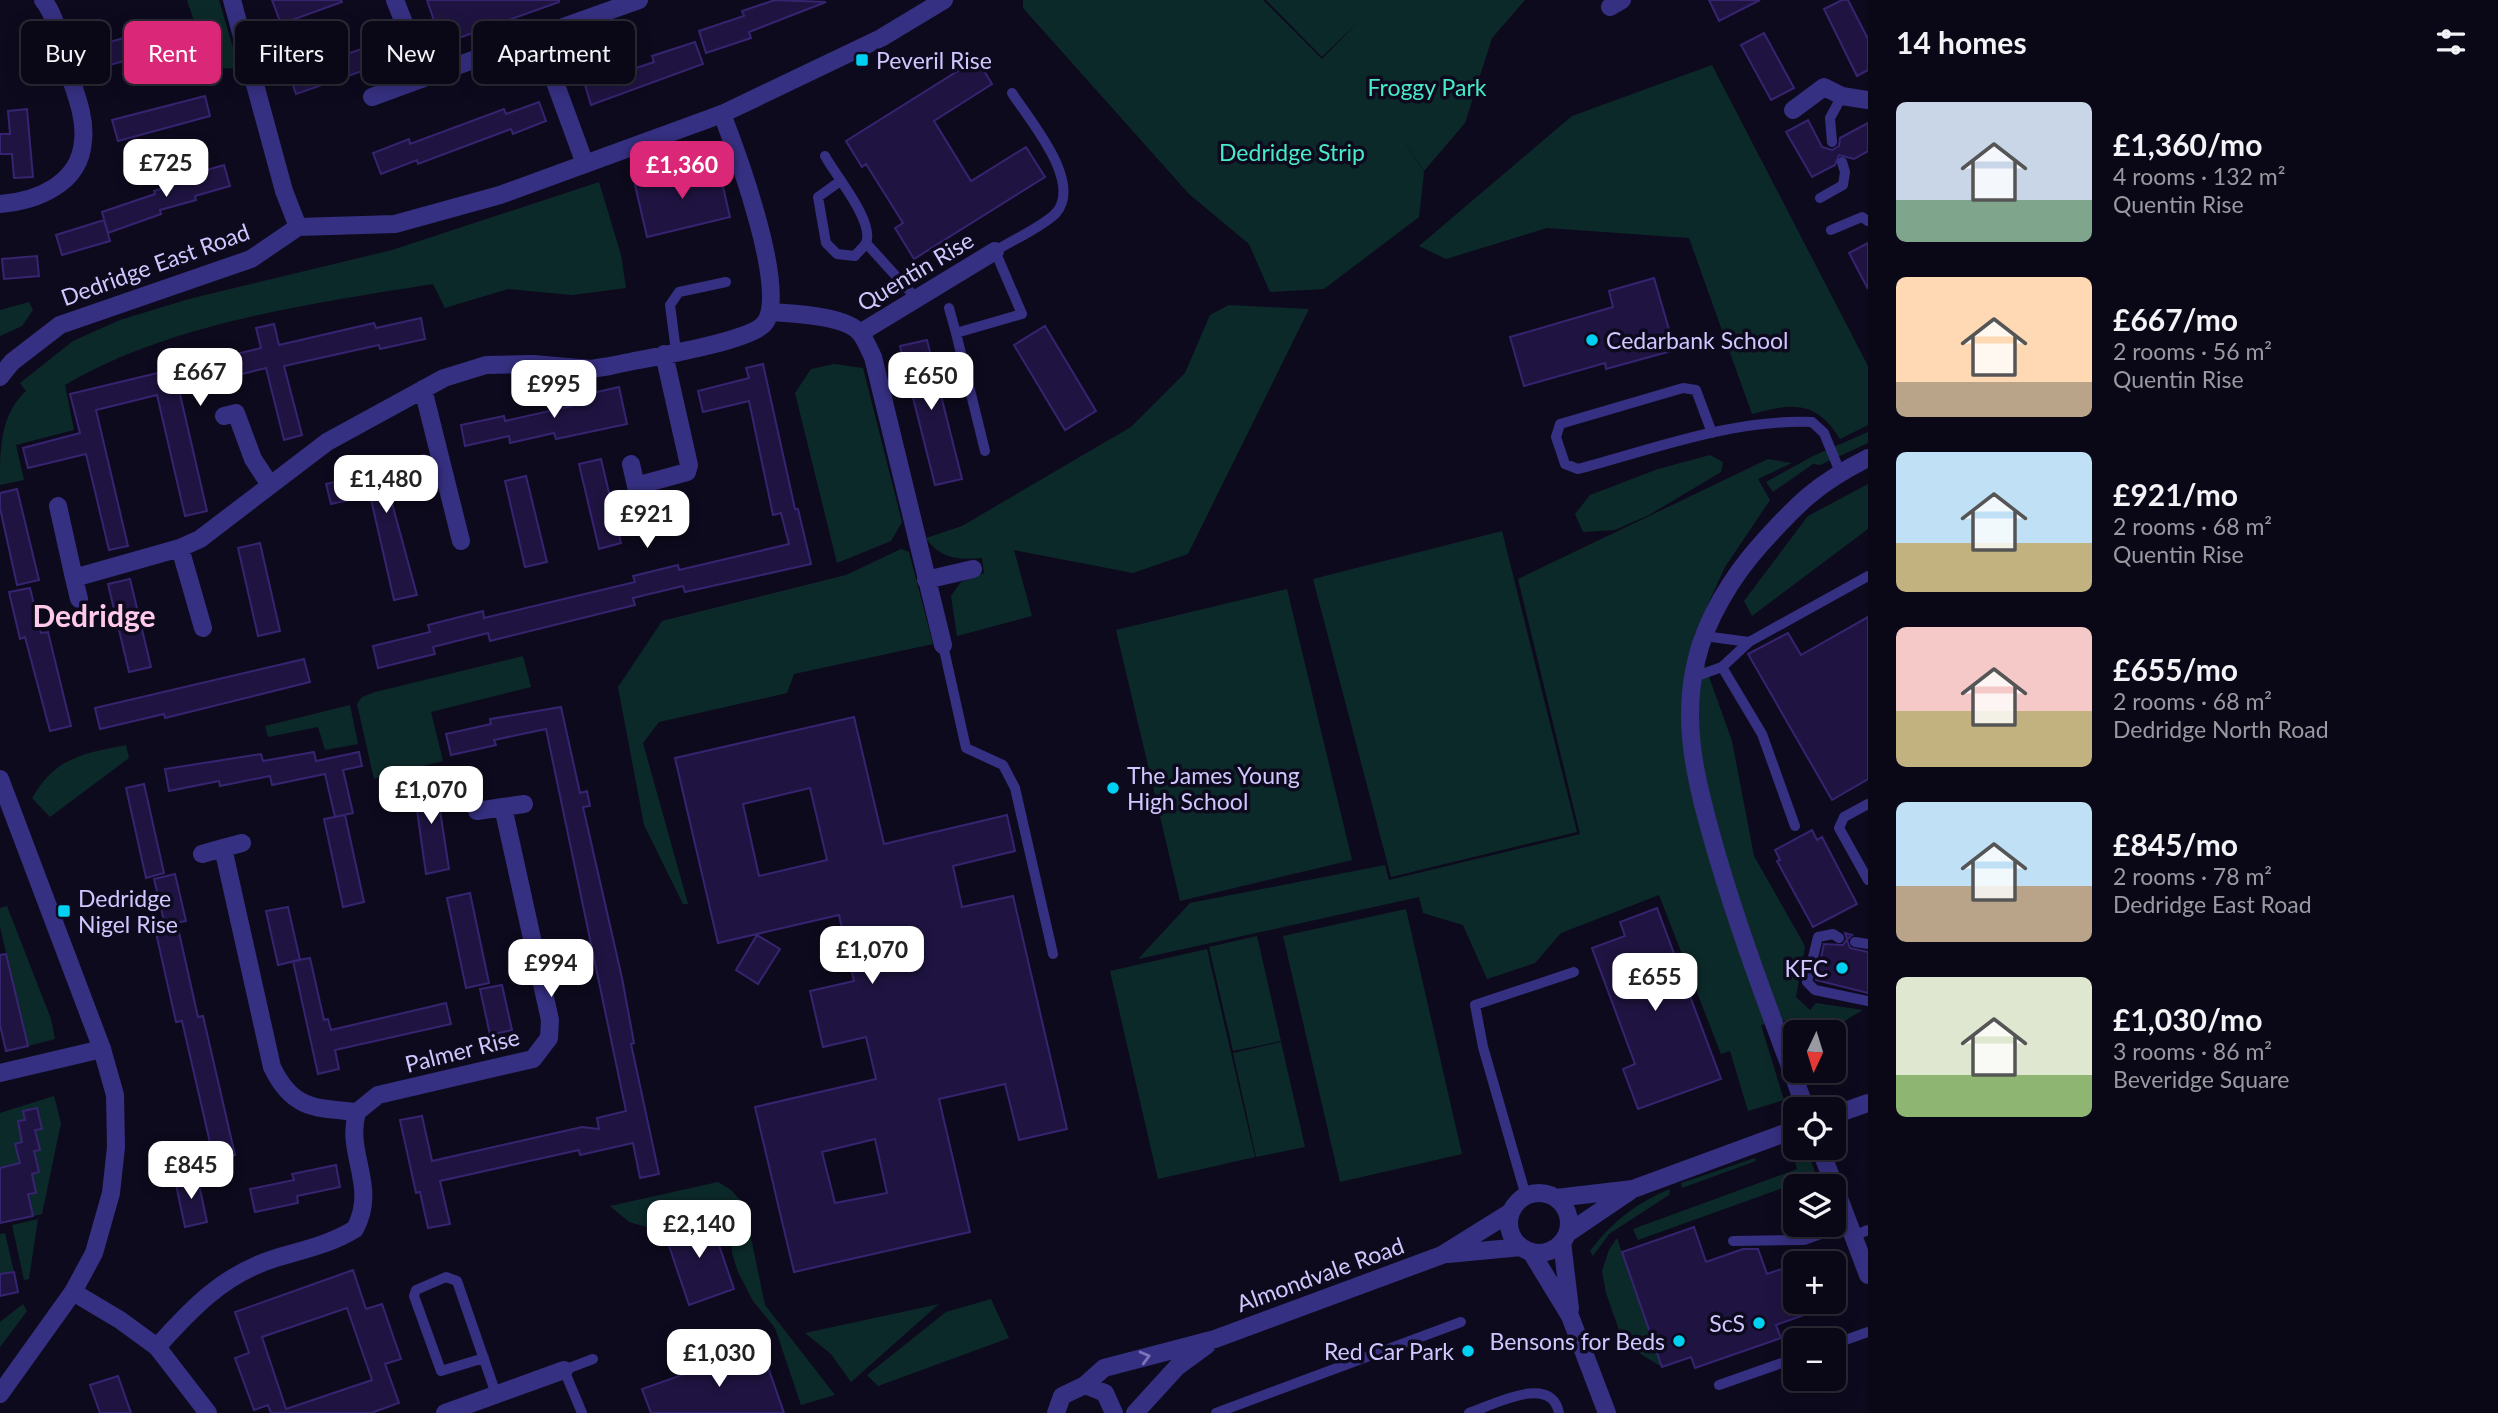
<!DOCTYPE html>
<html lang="en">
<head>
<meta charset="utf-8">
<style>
  :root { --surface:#0a0816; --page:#181623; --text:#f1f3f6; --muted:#999aa1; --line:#2a2935; --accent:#db2777 }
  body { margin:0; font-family:Lato,sans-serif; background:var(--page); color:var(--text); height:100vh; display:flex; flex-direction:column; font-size:26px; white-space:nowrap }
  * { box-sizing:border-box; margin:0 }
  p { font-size:23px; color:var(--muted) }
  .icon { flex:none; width:38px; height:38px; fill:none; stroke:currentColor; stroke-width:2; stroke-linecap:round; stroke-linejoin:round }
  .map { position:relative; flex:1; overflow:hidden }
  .panel { display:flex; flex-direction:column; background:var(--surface); width:630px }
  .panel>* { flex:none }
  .guide { position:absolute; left:21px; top:21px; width:665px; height:63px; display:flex; gap:14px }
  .needle { width:46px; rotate:184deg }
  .buttons { position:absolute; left:1783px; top:1020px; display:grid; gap:14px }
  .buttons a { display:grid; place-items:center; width:63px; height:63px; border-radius:10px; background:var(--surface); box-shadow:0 4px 18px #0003,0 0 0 2px var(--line); font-size:35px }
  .price { position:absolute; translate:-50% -60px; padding:0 16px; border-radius:14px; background:#fff; color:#222; font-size:23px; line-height:46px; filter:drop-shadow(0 2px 4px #0008) }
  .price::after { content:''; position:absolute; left:50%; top:42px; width:21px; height:16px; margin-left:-10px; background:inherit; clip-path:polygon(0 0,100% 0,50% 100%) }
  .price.current { background:var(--accent); color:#fff }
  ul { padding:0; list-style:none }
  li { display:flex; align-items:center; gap:21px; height:175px; padding:0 28px }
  li span { display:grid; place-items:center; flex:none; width:196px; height:140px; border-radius:10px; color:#555 }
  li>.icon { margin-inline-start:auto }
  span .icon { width:84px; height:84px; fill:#fffc; stroke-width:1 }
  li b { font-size:30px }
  h2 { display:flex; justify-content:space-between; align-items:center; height:84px; padding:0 28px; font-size:30px }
  .pill { padding:0 24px; border-radius:10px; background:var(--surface); box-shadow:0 4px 18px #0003,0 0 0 2px var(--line); font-size:24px; line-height:63px }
  .pill.current { background:var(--accent); color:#fff }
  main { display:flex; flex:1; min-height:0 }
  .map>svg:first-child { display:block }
  .green { fill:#0c2929 }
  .building { fill:#1f1441; stroke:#362470; stroke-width:2; fill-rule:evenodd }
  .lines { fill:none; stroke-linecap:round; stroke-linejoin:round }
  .service { stroke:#363082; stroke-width:10 }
  .minor { stroke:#363082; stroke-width:18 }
  .tertiary { stroke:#363082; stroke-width:18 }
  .oneway { stroke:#7b74ba }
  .poi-dot { fill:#00d0f2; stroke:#0e0a1e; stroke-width:2.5 }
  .labels { text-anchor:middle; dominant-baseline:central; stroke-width:7; stroke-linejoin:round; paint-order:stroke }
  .poi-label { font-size:23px; fill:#d0c7ff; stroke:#0e0a1e; text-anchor:start }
  .park-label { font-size:23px; fill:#48eac8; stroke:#0e0a1e }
  .street-label { font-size:23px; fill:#d0c7ff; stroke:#0e0a1e }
  .district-label { font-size:30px; font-weight:bold; fill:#ffc9e9; stroke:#0e0a1e }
</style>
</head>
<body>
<main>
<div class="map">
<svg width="1868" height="1413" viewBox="0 0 1868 1413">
  <rect width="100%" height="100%" fill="#0e0a1e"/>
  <path class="green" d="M187,0H219L239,68L210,69Z
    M1023,0H1263L1322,59L1361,19L1322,57L1266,0H1525L1492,38L1465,123L1424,171L1397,130L1424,172L1419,217L1324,289L1270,292L1249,244L1189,194L1023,8Z
    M1712,65L1868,366V425L1840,439C1816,400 1792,403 1752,414L1689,238L1547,228L1446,259L1419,246L1572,116Z
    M599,182L621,255L626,288L572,295L508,289L445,308L433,284C314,303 169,323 65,385L74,430L16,445L24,480L0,485C0,448 0,415 26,391L20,383L73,341L120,320L189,299L392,250Z
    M29,302L33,310L22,326L0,336V310Z
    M1229,305L1309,309L1188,554L1133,573L1014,550L1032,616L957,636L951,596L961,582L984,573L982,558C959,560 940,559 926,538L962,526L1131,427L1185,373L1210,315Z
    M834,364L863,368L902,522L891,541L837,563L795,393L811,369Z
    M1868,432V443L1820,465L1813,464L1773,492L1766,482L1813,456Z
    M1710,455L1723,462L1721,472L1649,515L1615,530L1583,532L1575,514L1590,495L1658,469Z
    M1768,459L1792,463L1758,479L1770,500L1725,567L1694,635L1732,741L1754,856L1805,946L1796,997L1810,1010L1816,1003L1863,1010C1832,1027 1824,1044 1793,1019L1761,1025L1784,1100L1748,1111L1730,1051L1721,1054L1659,895L1561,933L1535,963L1487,979L1463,925L1423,913L1419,897L1138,959L1190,903L1385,865L1389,880L1580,834L1518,579Z
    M1868,484V529L1752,616L1744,601L1808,516Z
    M1502,531L1577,832L1391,877L1313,579Z
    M901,549L909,552L933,644L794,674L787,693L659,722L643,743L688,904H683L644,825L618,687L662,621L846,575Z
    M1287,589L1352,860L1180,901L1116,630Z
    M523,656L531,687L431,712L443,761L374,779L357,704L362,697L375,692Z
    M350,705L358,744L325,750L318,727L268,737L265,726Z
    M126,745L129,758L50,817L32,798C56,757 82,754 126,745Z
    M7,906L51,1019L55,1039L28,1046L0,927V908Z
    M1406,909L1462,1154L1340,1182L1283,936Z
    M1257,936L1281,1041L1233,1051L1209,947Z
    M1207,949L1255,1157L1158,1179L1110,971Z
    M1281,1042L1305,1147L1256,1157L1233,1053Z
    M54,1096L61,1123L42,1214L33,1216L28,1194L36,1192L32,1174L39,1172L34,1151L40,1150L35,1130L42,1128L37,1108L23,1111L25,1120L18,1122L22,1142L16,1144L20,1163L0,1176V1113Z
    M1810,1157L1816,1176L1638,1240L1633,1229L1797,1169L1795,1161Z
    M1755,1158L1756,1161L1682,1188L1681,1183Z
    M718,1182L731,1190L744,1204L765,1305L835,1395L801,1405L775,1328L753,1301L738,1272L732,1253L731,1224L720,1205L662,1221L660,1231L629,1222L610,1206Z
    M1670,1189L1669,1195L1609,1234L1593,1256L1590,1251C1612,1222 1636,1203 1670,1189Z
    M38,1219L29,1279L24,1280L12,1225Z
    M5,1233L14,1272L0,1274V1234Z
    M1617,1238L1662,1367L1624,1344L1606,1293L1602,1271L1609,1250Z
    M991,1299L1009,1338L878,1386L867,1375L946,1312Z
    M23,1304L27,1311L0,1347V1322Z
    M939,1304L851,1382L831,1354L805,1333Z"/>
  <path class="building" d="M272,0H341L342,2L281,24Z
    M427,0H559V2L442,44Z
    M775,0L826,2L749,32L751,38L706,53L699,31L744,16L742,11Z
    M1709,0H1760L1719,21Z
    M1842,0H1848L1868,39V70L1857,76L1824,9Z
    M178,22L184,44L92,70L86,49Z
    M1764,33L1794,88L1771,100L1741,45Z
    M393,38L400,58L296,94L289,74Z
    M695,42L703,64L591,105L585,85L654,62L652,56Z
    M977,59L992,84L934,121L971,181L1026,147L1045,177L914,259L895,228L903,223L866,164L862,167L846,141Z
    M205,96L210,116L118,141L112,120Z
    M539,102L546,121L513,134L511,129L418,164L417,160L381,174L373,153L409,139L410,144L504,109L506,114Z
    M27,109L33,177L14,178L12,154H0V134H10L8,111Z
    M1808,120L1822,147L1832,150L1839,146L1840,138L1868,123V151L1854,159L1839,155L1835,165L1812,177L1786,132Z
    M224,165L230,186L195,196L196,200L160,210L161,214L108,233L102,212L155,194L154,191L190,180L189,175Z
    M718,165L730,217L647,237L635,185Z
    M104,220L110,241L62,255L56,235Z
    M1868,243V289L1849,253Z
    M37,256L39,276L4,279L2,259Z
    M1654,278L1675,350L1606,369L1605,363L1524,386L1510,337L1613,307L1609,291Z
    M421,318L425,339L380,349L379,345L284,366L302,435L284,440L266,368L179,390L207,511L185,516L157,395L96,410L128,546L109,550L86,454L28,468L23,448L80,433L70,394L261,348L256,328L274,324L279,345L374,323L376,328Z
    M1045,326L1096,411L1065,430L1014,345Z
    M927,340L962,479L935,485L900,346Z
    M763,364L795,509H798L811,564L685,592L683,586L662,591L633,598L635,605L490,641L488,633L433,647L435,654L378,668L373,646L430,632L428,625L483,611L484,618L635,582L633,576L678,565L679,570L789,544L781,513L773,515L749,401L703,412L698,391L749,378L746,368Z
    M619,387L627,424L556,439L554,433L510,443L509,436L465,446L461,425L504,416L505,421L572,406L571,398Z
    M424,455L429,475L387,485L417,595L394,600L370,495L331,504L326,484L384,471L382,465Z
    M601,459L621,543L599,549L579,464Z
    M526,476L547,562L525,567L505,481Z
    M17,489L39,580L17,585L0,508V493Z
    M260,543L280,631L258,636L238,548Z
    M130,579L151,667L129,672L108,584Z
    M30,588L41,633L48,632L71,726L50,731L25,637L20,639L9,592Z
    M1868,617V779L1832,800L1748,654L1788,633L1801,655Z
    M304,659L310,682L165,718L164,714L100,729L95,708Z
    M561,707L580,793L587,791L590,806L583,807L622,978L634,1043L631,1044L659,1174L640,1178L633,1143L580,1155L579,1150L440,1181L450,1224L428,1228L420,1192L416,1193L400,1120L422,1116L432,1161L582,1127L599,1129L597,1118L626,1111L546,729L494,740L496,745L451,755L446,734L491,724L490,719Z
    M854,717L884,844L1007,815L1015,851L953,866L962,907L1013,896L1067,1129L1019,1140L1005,1084L939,1099L970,1232L794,1272L755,1107L876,1079L866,1037L823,1047L810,991L854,981L839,915L718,943L675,758ZM810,788L827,860L759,876L743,804ZM875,1139L887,1193L835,1203L822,1152Z
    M314,752L316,761L359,752L362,766L343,770L353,813L335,817L325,774L272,785L270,776L220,786L219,781L169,791L165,769L261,754L263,761Z
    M435,778L449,869L426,874L413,782Z
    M144,784L164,873L146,878L126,788Z
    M345,815L364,902L343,907L324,819Z
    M1812,830L1817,840L1822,837L1857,904L1813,927L1777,861L1780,860L1775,850Z
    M175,874L186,921L165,925L154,879Z
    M470,893L489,983L466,988L447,898Z
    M288,907L300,960L278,965L266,911Z
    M1657,908L1721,1079L1638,1109L1623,1069L1635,1064L1592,948L1625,936L1620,922Z
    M178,928L198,1017L203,1016L235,1155L214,1160L182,1021L176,1022L156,933Z
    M1845,933L1852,935L1847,940L1850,948L1868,952V993L1816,980L1824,944L1843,945L1847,939Z
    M757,935L780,949L758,984L736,970Z
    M6,954L28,1046L6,1051L0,1025V955Z
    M310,958L324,1020L328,1019L331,1030L446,1003L451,1024L335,1050L339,1069L318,1074L293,961Z
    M502,985L512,1030L490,1035L480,989Z
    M37,1108L42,1129L35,1130L40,1150L34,1151L39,1172L32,1174L36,1193L28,1194L33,1216L0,1223V1168L20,1163L15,1144L22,1142L18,1121L25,1120L23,1111Z
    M336,1165L340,1187L297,1196L298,1203L255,1212L250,1189L294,1180L292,1174Z
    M197,1175L207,1222L185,1227L175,1180Z
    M709,1216L734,1289L689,1305L664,1231Z
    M1694,1227L1706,1262L1743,1249H1758L1767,1274L1796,1264V1302L1835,1304L1776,1325L1781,1338L1695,1368L1691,1357L1662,1367L1622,1252Z
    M353,1270L366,1309L382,1304L401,1359L385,1364L399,1403L371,1413H271L268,1405L254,1410L235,1358L249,1353L235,1312ZM347,1308L372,1380L286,1409L262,1337Z
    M14,1272L18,1292L0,1296V1274Z
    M761,1347L784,1413H651L642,1389Z
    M118,1376L131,1413H100L90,1385Z"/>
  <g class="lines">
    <path class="service" d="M1832,142L1830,118L1842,96
      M825,156C835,175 875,222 866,243C864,247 858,252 855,256L837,254L826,243L818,197L839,182
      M1820,198L1843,185L1845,172L1842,162
      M1831,230L1862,217L1868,221
      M866,243L915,297
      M949,308L956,333
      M676,351L670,305L679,292L726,282
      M1712,433L1696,390L1683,388L1560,424L1556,437L1565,464L1578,469C1654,449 1732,419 1812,422L1824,433L1840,472
      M985,451L956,333L1022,314L995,251C1011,241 1044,226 1056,213C1083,182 1030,121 1012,93
      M1704,636L1749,642
      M943,645L966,748L1003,765L1015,788L1053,954
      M1722,667L1762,734L1795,826
      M1694,677L1722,667L1749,642L1868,576
      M1868,804L1844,817L1839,828L1868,880
      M1839,938L1833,934L1818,937L1807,982L1815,990L1868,1001
      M1855,942L1868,944
      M1526,1196L1483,1047L1475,1005L1574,972
      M1853,1236L1868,1230
      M1733,1241L1804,1240L1849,1224
      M1834,1344L1868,1332
      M484,1358L441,1371L414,1296L416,1290L446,1277L457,1281L496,1394
      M1719,1385L1796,1358
      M582,1413L564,1370L593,1359
      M1216,1413L1461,1322
      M1469,1413C1493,1405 1551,1373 1559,1413"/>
    <path class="minor" d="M395,0L425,77
      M1610,7L1622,0
      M538,36L639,0
      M372,97L538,36L585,164
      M1793,110L1824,87L1842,96L1868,100
      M0,204C37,201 80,184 83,141C86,116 74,90 67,67C61,46 57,17 43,0
      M771,312C793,314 845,315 860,333C866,340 869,350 873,357L943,645
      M860,333L995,251
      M423,389L461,541
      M224,416L236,413L253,459L270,485
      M631,464L636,486
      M58,506L74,578
      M643,511L636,486L687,472L689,465L664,354
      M180,548L203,628
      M926,580L973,569
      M79,599L74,578L180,548L200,539L327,442L444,378L486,365L533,364L591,369L610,366C639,359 747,343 764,324C790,295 736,150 722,114
      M503,807L524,804
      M223,848L242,843
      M0,1073L102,1049
      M357,1112L378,1095L533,1059L549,1038L550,1020L503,807L477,811
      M1562,1242L1570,1309
      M1531,1252L1570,1316L1607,1413
      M73,1292L120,1320L157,1347L208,1413
      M157,1347C191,1309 223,1275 273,1259C302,1250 329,1245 355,1229C378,1186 345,1154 357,1112C314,1108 292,1109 272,1067L223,848L202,854
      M445,1413L564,1370"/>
    <path class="tertiary" d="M232,0L284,191L298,227
      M298,227L395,224L500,195L722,114L881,38L944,0
      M0,377L12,362L60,325L251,259L298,227
      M0,779L102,1049L115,1095L116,1147L111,1193L94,1253L73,1292L0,1394
      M1806,1110C1775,1025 1742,941 1717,855C1699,792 1680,728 1696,662C1705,620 1733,575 1762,543C1798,503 1818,483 1868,458
      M1834,1115L1868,1103
      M1820,1148L1868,1275
      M1509 1223a30 30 0 1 1 60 0a30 30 0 1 1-60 0Z
      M1556,1198L1633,1189L1796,1129
      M1568,1233L1630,1191
      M1448,1254L1521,1247
      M1085,1385L1104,1368L1215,1339L1442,1255L1511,1212
      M1056,1413L1062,1396L1085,1385L1105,1393L1114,1413
      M1135,1413L1177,1367L1207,1345"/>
  </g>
  <defs><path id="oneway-chevron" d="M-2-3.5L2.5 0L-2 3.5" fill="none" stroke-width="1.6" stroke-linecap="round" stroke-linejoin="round" transform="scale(1.75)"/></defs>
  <use class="oneway" href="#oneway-chevron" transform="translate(1145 1357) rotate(-15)"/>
  <g class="poi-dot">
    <rect x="855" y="53" width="14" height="14" rx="3.5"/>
    <circle cx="1592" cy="340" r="7"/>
    <circle cx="1113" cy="788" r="7"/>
    <rect x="57" y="904" width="14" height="14" rx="3.5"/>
    <circle cx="1842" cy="968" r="7"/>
    <circle cx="1759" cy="1323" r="7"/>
    <circle cx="1679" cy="1341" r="7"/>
    <circle cx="1468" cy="1351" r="7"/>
  </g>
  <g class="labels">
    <g class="poi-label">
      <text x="876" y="60">Peveril Rise</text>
      <text x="1606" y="340">Cedarbank School</text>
      <text x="1127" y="775">The James Young<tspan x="1127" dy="26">High School</tspan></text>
      <text x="78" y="898">Dedridge<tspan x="78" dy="26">Nigel Rise</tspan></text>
      <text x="1828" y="968" text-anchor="end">KFC</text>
      <text x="1745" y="1323" text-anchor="end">ScS</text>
      <text x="1665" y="1341" text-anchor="end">Bensons for Beds</text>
      <text x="1454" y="1351" text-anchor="end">Red Car Park</text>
    </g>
    <g class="park-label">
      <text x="1427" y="87">Froggy Park</text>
      <text x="1292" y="152">Dedridge Strip</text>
    </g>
    <g class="street-label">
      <text transform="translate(155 264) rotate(-20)">Dedridge East Road</text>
      <text transform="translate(915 271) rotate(-31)">Quentin Rise</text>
      <text transform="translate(462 1050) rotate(-14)">Palmer Rise</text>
      <text transform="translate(1320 1274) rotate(-20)">Almondvale Road</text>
    </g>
    <g class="district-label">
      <text x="94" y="615">Dedridge</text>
    </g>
  </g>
</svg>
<div class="buttons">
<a><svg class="needle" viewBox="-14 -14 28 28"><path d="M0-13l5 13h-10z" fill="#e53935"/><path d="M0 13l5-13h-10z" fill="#999aa1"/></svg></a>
<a><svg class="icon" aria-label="locate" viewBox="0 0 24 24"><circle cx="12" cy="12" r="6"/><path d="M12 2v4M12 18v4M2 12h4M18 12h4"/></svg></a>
<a><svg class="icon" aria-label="layers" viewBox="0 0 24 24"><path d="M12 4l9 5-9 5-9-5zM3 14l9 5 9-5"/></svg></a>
<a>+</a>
<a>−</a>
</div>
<b class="price" style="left:166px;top:199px">£725</b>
<b class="price current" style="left:682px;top:201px">£1,360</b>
<b class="price" style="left:200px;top:408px">£667</b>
<b class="price" style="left:931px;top:412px">£650</b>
<b class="price" style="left:554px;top:420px">£995</b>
<b class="price" style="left:386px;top:515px">£1,480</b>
<b class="price" style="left:647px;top:550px">£921</b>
<b class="price" style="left:431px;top:826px">£1,070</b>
<b class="price" style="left:872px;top:986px">£1,070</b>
<b class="price" style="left:551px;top:999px">£994</b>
<b class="price" style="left:1655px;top:1013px">£655</b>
<b class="price" style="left:191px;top:1201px">£845</b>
<b class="price" style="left:699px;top:1260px">£2,140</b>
<b class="price" style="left:719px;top:1389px">£1,030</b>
<div class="guide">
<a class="pill">Buy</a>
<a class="pill current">Rent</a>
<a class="pill">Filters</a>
<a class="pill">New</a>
<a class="pill">Apartment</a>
</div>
</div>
<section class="panel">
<h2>14 homes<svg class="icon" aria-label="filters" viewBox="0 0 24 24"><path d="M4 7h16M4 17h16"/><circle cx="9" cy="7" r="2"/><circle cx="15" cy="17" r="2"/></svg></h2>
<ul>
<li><span style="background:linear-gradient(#c9d6e8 70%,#7fa58c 0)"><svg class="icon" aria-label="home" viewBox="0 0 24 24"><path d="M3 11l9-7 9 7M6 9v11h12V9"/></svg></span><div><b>£1,360/mo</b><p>4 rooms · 132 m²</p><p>Quentin Rise</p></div></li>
<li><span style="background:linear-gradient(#ffd9b3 75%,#b9a48a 0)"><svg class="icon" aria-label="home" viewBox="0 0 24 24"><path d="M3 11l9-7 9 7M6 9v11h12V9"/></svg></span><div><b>£667/mo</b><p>2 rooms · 56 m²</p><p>Quentin Rise</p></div></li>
<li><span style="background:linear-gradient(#bfe0f5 65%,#c2b280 0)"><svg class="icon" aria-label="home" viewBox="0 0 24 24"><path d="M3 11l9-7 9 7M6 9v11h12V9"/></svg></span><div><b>£921/mo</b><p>2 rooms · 68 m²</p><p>Quentin Rise</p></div></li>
<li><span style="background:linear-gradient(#f6c9c9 60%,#c2b280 0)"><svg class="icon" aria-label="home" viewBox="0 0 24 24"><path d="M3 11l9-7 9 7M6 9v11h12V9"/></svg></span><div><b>£655/mo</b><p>2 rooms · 68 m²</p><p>Dedridge North Road</p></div></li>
<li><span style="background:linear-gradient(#bfe0f5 60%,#b9a48a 0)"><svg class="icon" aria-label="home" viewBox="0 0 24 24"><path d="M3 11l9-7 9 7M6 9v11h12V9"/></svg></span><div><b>£845/mo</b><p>2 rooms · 78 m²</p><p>Dedridge East Road</p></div></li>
<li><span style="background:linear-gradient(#dfe7d0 70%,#8fb573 0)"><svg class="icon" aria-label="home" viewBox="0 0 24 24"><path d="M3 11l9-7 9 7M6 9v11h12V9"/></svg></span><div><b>£1,030/mo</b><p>3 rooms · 86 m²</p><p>Beveridge Square</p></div></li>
</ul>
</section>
</main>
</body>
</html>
